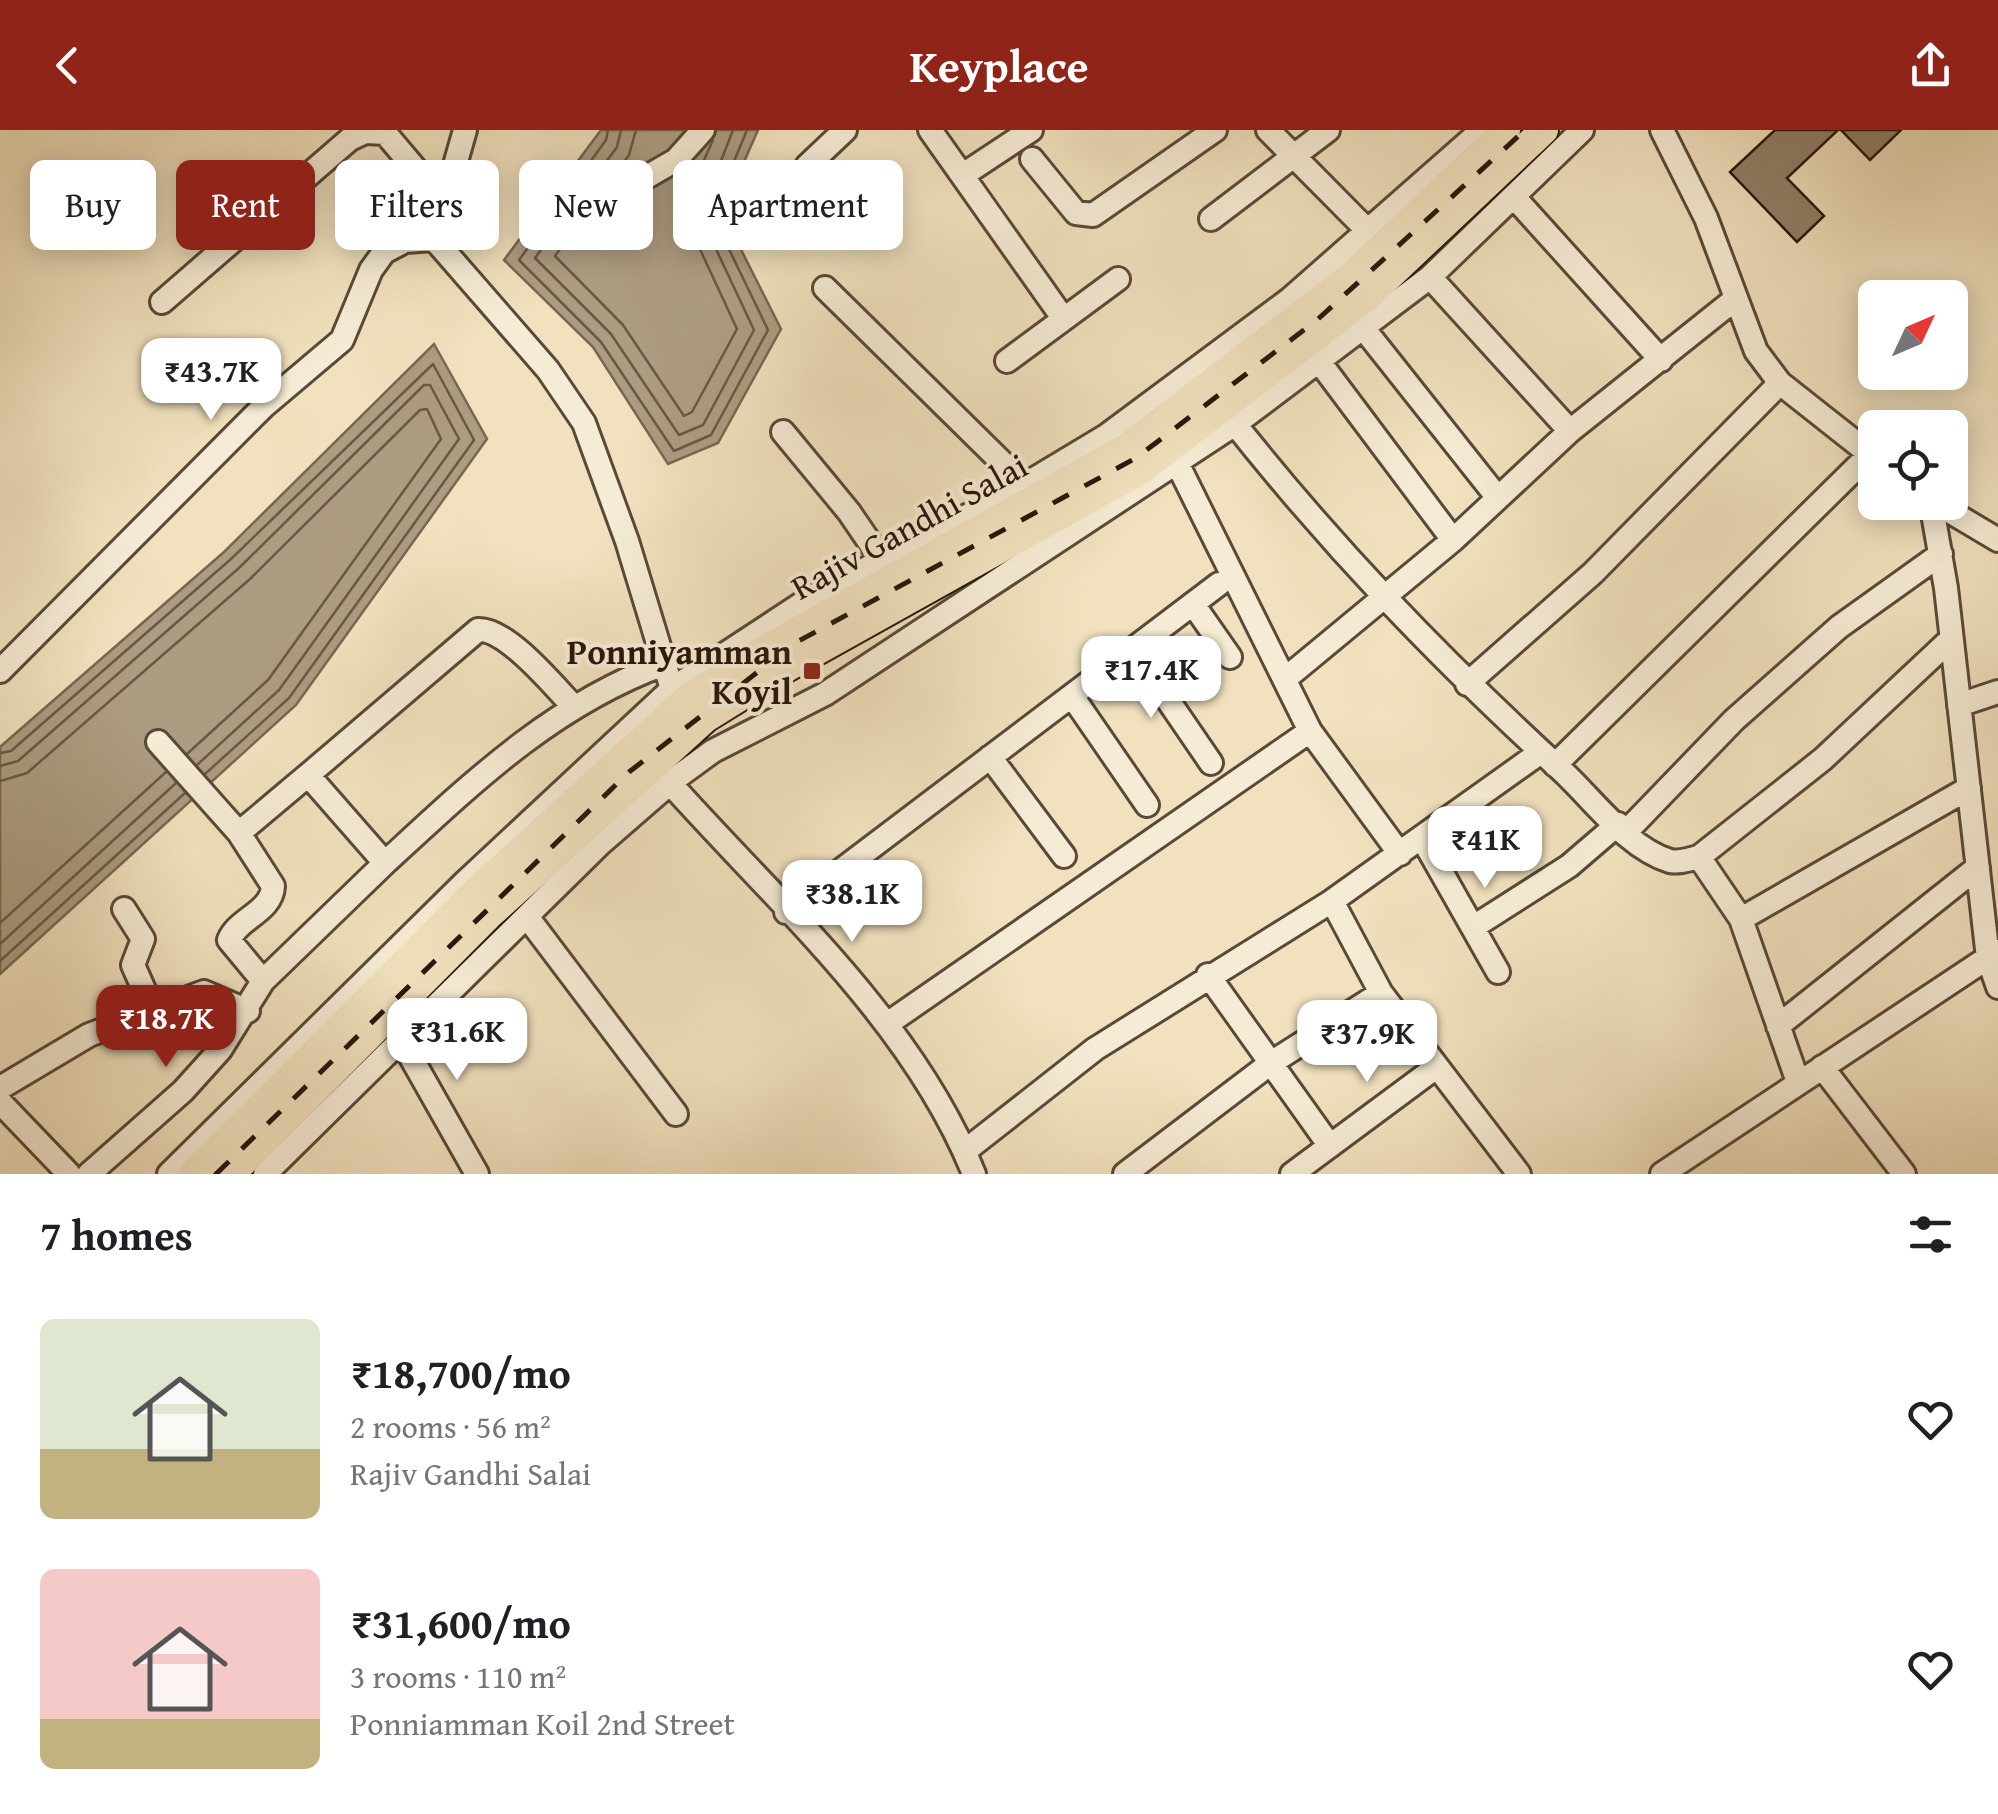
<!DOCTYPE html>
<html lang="en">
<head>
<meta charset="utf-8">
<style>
  :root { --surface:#fff; --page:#f2f2f2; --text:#202124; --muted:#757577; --accent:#8f2418 }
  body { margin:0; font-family:"Gentium Book Plus",serif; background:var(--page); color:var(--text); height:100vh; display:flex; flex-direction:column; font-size:38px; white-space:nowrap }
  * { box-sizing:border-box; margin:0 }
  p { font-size:32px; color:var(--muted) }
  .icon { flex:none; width:55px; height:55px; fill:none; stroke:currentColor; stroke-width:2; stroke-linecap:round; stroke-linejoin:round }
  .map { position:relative; height:1044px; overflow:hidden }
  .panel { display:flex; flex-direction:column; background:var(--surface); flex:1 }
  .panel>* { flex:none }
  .hud { position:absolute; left:30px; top:30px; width:1000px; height:90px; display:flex; gap:20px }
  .needle { width:65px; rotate:46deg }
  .buttons { position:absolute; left:1858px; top:150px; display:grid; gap:20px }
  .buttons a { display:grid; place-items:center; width:110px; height:110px; border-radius:15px; background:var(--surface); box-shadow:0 5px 25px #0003; font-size:50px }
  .price { position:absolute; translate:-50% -85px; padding:0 22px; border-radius:20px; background:#fff; color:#222; font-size:32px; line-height:65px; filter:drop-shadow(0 2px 5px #0008) }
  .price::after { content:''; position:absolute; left:50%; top:60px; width:30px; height:22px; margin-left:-15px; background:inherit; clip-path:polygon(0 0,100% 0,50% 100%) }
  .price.active { background:var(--accent); color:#fff }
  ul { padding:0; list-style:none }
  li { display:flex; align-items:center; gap:30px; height:250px; padding:0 40px }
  li span { display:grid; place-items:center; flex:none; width:280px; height:200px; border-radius:15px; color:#555 }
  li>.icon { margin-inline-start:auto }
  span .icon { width:120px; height:120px; fill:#fffc; stroke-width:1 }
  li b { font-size:42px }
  h2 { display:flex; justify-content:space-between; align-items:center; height:120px; padding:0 40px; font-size:42px }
  .pill { padding:0 35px; border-radius:15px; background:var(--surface); box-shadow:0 5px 25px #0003; font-size:35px; line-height:90px }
  .pill.active { background:var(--accent); color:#fff }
  header { display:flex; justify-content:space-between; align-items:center; height:130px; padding:0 40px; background:var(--accent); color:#fff; font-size:45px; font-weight:700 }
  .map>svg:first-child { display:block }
  .water { fill:#ac9c81; stroke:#776652; stroke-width:2.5 }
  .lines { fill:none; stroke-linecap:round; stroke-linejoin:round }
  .shore { stroke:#6a5846; stroke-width:2.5 }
  .building { fill:#907f68; stroke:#27150b; stroke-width:2.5 }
  .minor-casing { stroke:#5a4838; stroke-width:28 }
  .major-casing { stroke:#27150b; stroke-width:32 }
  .minor { stroke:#f6ecd5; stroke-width:22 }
  .major { stroke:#f1e1be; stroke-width:28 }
  .rail { stroke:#27150b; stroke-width:5; stroke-dasharray:18 18; stroke-linecap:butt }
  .poi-dot { fill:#8f2418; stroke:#f6ecd5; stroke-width:4 }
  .labels { text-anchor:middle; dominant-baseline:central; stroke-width:8; stroke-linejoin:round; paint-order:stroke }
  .street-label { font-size:35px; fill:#27150b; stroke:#f6ecd5 }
  .poi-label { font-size:35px; font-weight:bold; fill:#27150b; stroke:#f6ecd5; text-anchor:end }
</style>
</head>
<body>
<header><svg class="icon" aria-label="back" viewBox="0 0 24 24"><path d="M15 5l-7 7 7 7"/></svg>Keyplace<svg class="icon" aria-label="share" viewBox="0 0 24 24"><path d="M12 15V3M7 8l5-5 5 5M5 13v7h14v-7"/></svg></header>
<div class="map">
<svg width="1998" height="1044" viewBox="0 0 1998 1044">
  <rect width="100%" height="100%" fill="#f1e1be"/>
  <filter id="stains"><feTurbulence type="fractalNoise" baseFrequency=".002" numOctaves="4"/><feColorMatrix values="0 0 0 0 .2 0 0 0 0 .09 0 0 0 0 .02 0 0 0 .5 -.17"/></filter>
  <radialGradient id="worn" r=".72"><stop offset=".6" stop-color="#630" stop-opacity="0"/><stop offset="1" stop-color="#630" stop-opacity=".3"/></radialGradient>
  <path class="water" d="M601,0H758L722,82L781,199L718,313L668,334L593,217L504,130Z
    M434,214L487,309L296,575L0,844V617L224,422Z"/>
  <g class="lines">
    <path class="shore" d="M608,0L606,10L519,130L601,212L674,321L711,305L768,200L712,84L747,0
      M621,0L617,17L535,128L611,204L679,305L703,295L754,200L700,85L733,0
      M636,0L629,25L555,126L623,195L684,286L692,282L737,199L685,87L687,68L713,10
      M0,623L11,621L231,429L433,234L474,310L289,568L205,644
      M0,636L18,631L239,438L424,255H430L459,309L279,560L197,635
      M0,651L27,643L250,449L420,280L427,279L441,309L268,550L187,624
      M0,793L166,642
      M0,814L176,653
      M0,831L185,663"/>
  </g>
  <path class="building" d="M1775,0H1838L1787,48L1824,86L1797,112L1730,42Z
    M1841,0H1901L1870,30Z"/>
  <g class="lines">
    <g class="minor-casing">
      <path id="minor" d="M465,0L434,109L548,240L584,293L627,411L675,569
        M845,0L807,36L814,50L852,79
        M930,0L1063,188
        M1268,0L1369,102
        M1662,0L1706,88L1756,221L1780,253L1875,328
        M1032,29L1076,83L1093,85L1215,0
        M963,45L1031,0
        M619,63L676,30L703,0
        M1514,67L1661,230
        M1211,89L1328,0
        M1430,147L1570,301
        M825,158L1025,355
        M162,172L350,9L365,2L385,3L445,74
        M1364,199L1498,368
        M1318,230L1453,410
        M1007,231L1118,149
        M1227,284C1331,416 1437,526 1560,639C1592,668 1627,718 1670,731C1679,733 1690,729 1699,727L1741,789L1798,952
        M783,302L849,382L881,429
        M1178,335L1310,601L1400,724
        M1931,372L1946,458L1988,828L1998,857
        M1934,372L1998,410
        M1193,474L1230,527
        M1133,519L1211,633
        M0,541L264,276L342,210L371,140L384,122L405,111L434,109
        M1285,549L1453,410L1570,301L1734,170
        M1467,554L1593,443L1780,253
        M1072,566L1147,675
        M1959,575L1998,562
        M158,612L239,703L273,756C272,782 238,788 229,810L263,851
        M990,627L1064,726
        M1555,635L1870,324
        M661,643C771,768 911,887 974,1044
        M308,645L478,500C506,498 553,555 573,576
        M1625,703L1734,590L1839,497L1941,424
        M1422,708L1498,842
        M1699,727L1823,629L1951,509
        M385,733C472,653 552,575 664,534
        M1332,771L1381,863L1519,1044
        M124,779L143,809L133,835L152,878
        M786,782L1219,454
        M528,788L676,984
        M1741,789L1969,658
        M1475,796L1569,736L1618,694
        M1208,845L1330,1016
        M887,894L1310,601
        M1778,896L1978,737
        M395,899L477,1044
        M1822,937L1904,1044
        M0,958L89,905L204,862L248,881
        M0,972L69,1044
        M965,1021L1095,919L1332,771L1538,624
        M89,1044L183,961L220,920L263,851L385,733L308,645L239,703
        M169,1044L464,753L672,559L812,467L1011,363L1106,306L1290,169L1482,0
        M265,1044L600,714L676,648L713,621L825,564L1235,294L1430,147L1582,0
        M1125,1044L1271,933L1381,863
        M1292,1044L1435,938
        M1662,1044L1998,821"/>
    </g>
    <g class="major-casing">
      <path id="major" d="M193,1044L470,767L689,567L774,514L1126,318L1350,147L1506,0
        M231,1044L488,786L706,588L788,537L1141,340L1367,167L1544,0"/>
    </g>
    <use href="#minor" class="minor"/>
    <use href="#major" class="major"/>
    <path class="rail" d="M216,1044L629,642L795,513L1136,328L1317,190L1525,0"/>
  </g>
  <rect class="poi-dot" x="802" y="531" width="20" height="20" rx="5"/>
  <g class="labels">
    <g class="street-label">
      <text transform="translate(909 396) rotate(-29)">Rajiv Gandhi Salai</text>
    </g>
    <g class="poi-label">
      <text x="792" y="521">Ponniyamman<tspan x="792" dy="40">Koyil</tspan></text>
    </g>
  </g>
  <rect width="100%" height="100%" filter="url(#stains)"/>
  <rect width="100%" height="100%" fill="url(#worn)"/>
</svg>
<div class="buttons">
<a><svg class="needle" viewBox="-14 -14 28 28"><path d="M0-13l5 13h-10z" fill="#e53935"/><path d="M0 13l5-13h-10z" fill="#757577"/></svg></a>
<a><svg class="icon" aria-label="locate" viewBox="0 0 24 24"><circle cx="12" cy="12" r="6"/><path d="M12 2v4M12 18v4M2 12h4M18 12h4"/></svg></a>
</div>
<b class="price" style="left:211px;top:293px">₹43.7K</b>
<b class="price" style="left:1151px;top:591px">₹17.4K</b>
<b class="price" style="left:1485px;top:761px">₹41K</b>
<b class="price" style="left:852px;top:815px">₹38.1K</b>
<b class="price active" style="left:166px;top:940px">₹18.7K</b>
<b class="price" style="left:457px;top:953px">₹31.6K</b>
<b class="price" style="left:1367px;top:955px">₹37.9K</b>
<div class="hud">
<a class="pill">Buy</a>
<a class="pill active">Rent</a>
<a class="pill">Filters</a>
<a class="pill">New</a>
<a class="pill">Apartment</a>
</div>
</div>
<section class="panel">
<h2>7 homes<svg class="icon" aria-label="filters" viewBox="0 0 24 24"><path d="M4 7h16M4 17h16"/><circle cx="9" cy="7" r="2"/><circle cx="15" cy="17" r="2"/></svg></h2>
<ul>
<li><span style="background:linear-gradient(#dfe7d0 65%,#c2b280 0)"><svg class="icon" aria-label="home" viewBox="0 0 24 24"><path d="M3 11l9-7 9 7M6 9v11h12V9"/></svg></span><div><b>₹18,700/mo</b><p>2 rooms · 56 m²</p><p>Rajiv Gandhi Salai</p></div><svg class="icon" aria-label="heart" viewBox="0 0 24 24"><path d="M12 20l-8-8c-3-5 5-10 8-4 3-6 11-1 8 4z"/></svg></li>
<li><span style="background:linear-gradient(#f6c9c9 75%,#c2b280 0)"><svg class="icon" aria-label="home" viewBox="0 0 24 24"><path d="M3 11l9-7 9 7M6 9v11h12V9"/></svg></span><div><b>₹31,600/mo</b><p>3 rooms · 110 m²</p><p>Ponniamman Koil 2nd Street</p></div><svg class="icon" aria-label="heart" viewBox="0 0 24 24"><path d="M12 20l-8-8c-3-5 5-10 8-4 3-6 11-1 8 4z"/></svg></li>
</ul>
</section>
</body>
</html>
